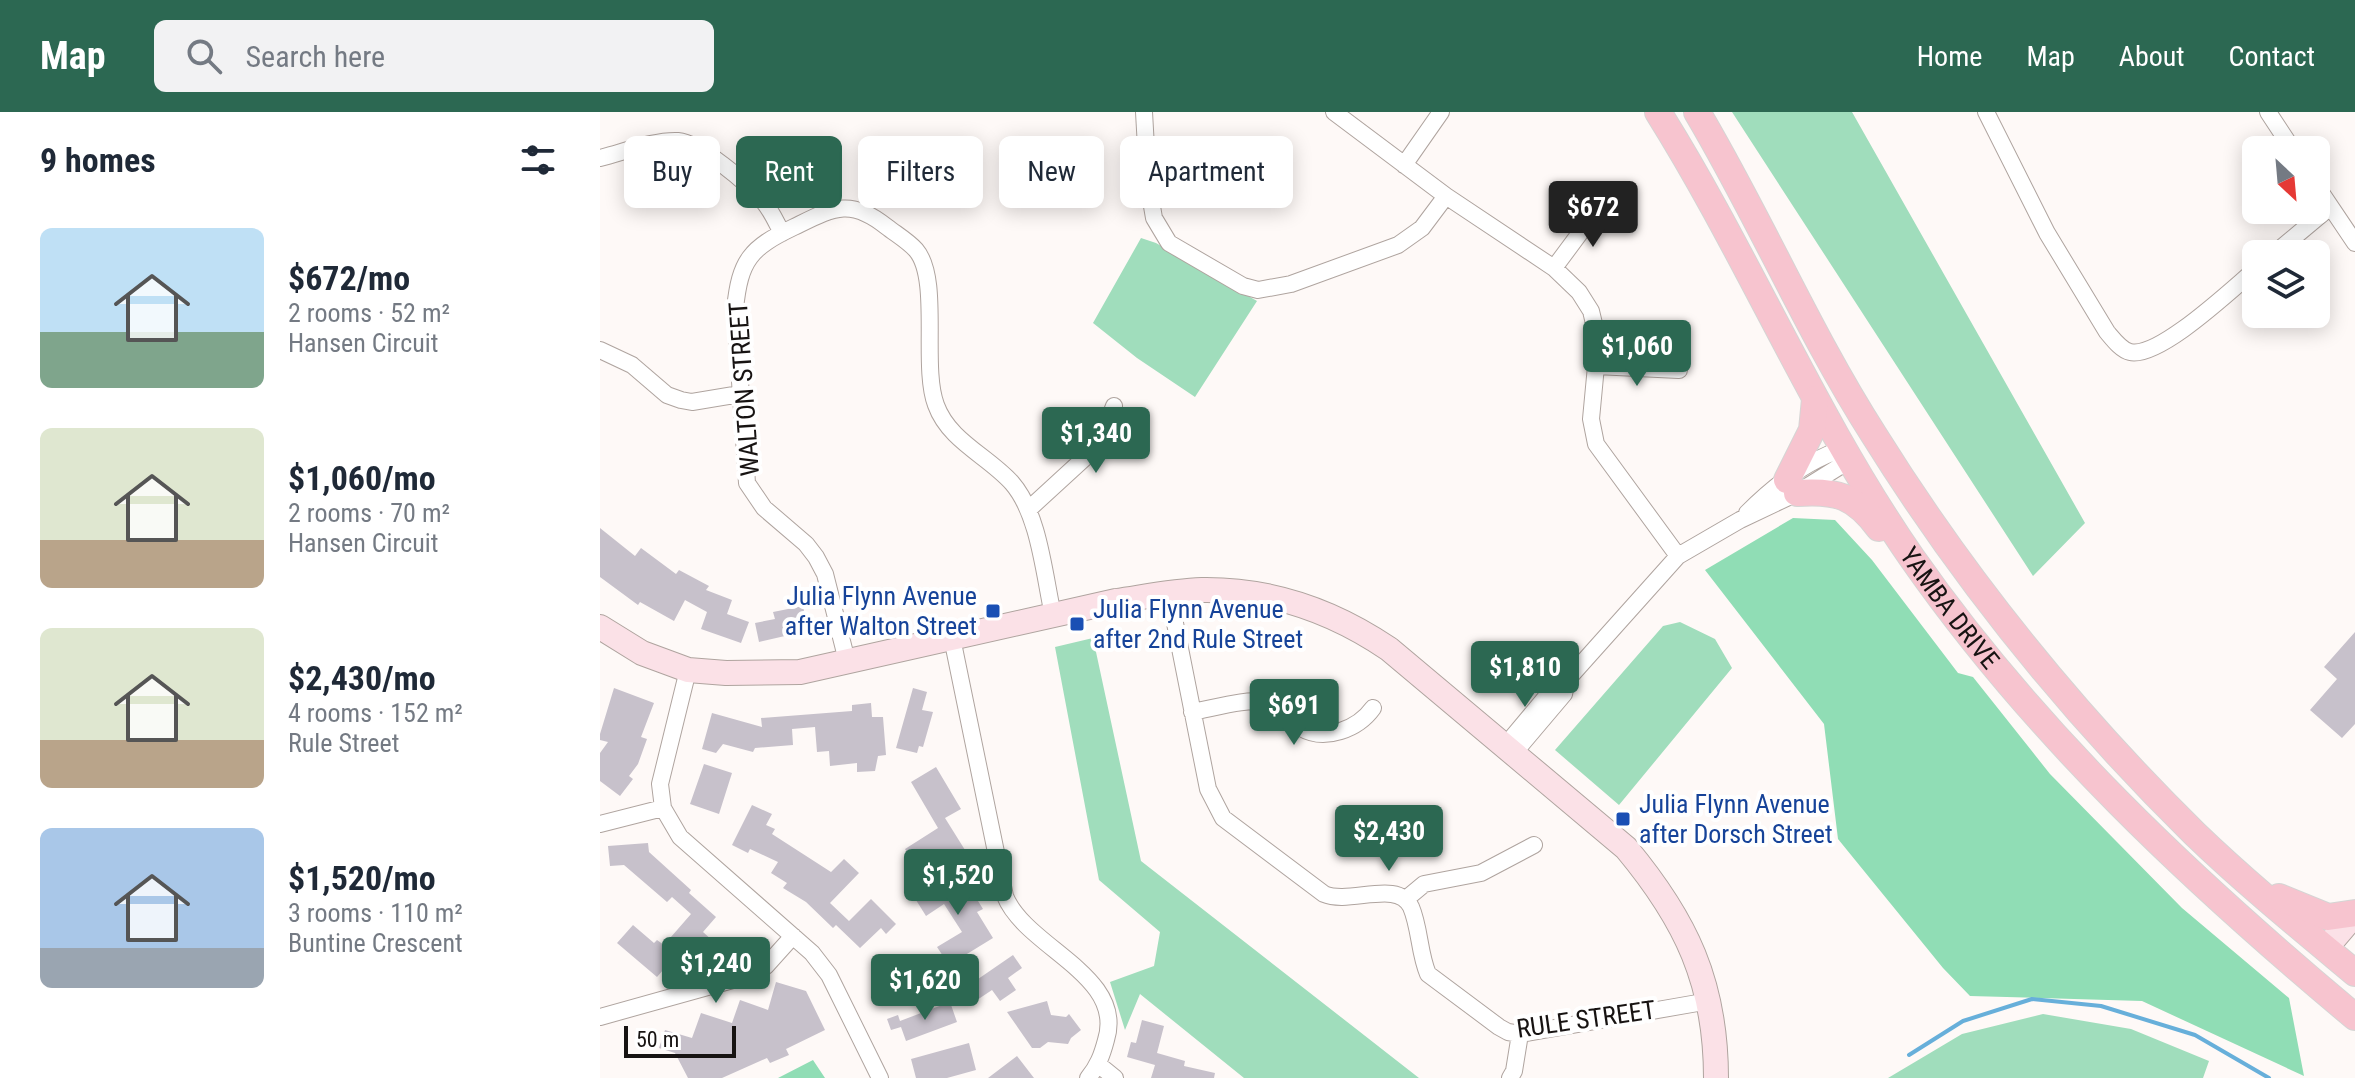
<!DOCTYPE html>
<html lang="en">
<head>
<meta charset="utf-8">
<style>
  :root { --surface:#fff; --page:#f2f2f3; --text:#1f2937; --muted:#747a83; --accent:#2c6852 }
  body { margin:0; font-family:"Roboto Condensed",sans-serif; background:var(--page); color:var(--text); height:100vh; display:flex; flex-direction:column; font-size:30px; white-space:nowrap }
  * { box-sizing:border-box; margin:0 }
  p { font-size:26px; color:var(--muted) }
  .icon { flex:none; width:44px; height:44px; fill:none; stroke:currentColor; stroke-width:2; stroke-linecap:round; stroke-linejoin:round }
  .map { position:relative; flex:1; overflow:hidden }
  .details { display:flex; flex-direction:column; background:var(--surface); width:600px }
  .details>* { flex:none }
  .top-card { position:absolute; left:24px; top:24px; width:760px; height:72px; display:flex; gap:16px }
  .needle { width:52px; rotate:154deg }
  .controls { position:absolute; left:1642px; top:24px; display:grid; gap:16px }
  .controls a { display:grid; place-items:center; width:88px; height:88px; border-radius:12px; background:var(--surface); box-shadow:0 4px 20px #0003; font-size:40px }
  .scale { position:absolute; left:24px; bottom:20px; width:112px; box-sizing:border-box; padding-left:8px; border:4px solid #171312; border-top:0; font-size:22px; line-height:28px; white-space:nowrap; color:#171312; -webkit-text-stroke:6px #fff; paint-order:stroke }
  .price { position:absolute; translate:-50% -68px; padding:0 18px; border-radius:8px; background:var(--accent); color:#fff; font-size:26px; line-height:52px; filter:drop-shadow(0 2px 4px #0008) }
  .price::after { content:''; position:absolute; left:50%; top:48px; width:24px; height:18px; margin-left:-12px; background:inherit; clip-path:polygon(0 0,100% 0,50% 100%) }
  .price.active { background:#222; color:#fff }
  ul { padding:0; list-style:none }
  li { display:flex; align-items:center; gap:24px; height:200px; padding:0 40px }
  li span { display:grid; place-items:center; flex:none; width:224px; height:160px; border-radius:12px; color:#555 }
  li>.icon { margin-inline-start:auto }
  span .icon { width:96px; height:96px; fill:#fffc; stroke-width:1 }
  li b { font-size:34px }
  h2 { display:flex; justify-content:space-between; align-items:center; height:96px; padding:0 40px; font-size:34px }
  .pill { padding:0 28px; border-radius:12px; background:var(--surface); box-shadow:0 4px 20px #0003; font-size:28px; line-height:72px }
  .pill.active { background:var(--accent); color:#fff }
  header { display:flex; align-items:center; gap:48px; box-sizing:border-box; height:112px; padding:0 40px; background:var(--accent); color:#fff }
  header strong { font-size:38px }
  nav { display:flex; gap:44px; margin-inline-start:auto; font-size:28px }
  .search { width:560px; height:72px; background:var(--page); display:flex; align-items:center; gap:20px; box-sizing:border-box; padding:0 28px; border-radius:12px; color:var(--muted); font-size:30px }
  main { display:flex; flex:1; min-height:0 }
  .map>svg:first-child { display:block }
  .green { fill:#a0ddbc }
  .forest { fill:#90ddb5 }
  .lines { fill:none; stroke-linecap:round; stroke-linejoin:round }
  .stream { stroke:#67afda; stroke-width:4 }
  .building { fill:#c7c1cb }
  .street-casing { stroke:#afa49f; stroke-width:18 }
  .secondary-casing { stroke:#afa49f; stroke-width:26 }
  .primary-casing { stroke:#d5d5d4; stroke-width:28 }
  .street { stroke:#fff; stroke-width:16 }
  .secondary { stroke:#fbe1e7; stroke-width:24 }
  .primary { stroke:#f7c4cf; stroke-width:26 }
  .transit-dot { fill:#1a4fb4; stroke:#fff; stroke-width:3 }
  .labels { text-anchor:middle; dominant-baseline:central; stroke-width:8; stroke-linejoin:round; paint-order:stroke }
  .street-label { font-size:26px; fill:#171312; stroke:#fff }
  .transit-label { font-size:26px; fill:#164399; stroke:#fff; text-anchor:start }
</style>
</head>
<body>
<header>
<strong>Map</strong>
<div class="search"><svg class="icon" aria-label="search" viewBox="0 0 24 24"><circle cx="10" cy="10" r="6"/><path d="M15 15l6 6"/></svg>Search here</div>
<nav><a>Home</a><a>Map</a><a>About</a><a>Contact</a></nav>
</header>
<main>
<section class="details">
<h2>9 homes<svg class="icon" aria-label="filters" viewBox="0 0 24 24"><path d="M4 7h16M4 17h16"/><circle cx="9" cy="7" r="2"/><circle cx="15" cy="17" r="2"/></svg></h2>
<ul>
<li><span style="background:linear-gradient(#bfe0f5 65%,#7fa58c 0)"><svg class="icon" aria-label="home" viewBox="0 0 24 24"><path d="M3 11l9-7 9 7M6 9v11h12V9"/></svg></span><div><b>$672/mo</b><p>2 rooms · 52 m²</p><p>Hansen Circuit</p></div></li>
<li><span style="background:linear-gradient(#dfe7d0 70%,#b9a48a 0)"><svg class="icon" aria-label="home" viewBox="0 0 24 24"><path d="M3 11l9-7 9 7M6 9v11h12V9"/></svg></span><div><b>$1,060/mo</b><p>2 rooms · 70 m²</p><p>Hansen Circuit</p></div></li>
<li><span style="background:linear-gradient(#dfe7d0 70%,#b9a48a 0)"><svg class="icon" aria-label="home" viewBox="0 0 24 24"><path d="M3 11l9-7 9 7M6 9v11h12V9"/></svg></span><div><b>$2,430/mo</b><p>4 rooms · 152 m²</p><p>Rule Street</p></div></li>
<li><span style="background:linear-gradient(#a9c7e8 75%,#9aa5b1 0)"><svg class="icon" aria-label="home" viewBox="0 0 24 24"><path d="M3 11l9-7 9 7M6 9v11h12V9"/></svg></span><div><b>$1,520/mo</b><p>3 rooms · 110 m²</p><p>Buntine Crescent</p></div></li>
</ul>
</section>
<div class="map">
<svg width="1755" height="966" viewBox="0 0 1755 966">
  <rect width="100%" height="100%" fill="#fef9f7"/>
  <path class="green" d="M1132,0H1252L1485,411L1433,464Z
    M541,126L556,131L657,189L595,285L537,246L493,211Z
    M1080,510L1115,527L1132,556L1019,693L955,638L1063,514Z
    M493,526L541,749L819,966H644L540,882L525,918L510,870L554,854L560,820L499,768L455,535Z
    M1443,902L1531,917L1609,949L1603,966H1288L1362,922Z"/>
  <path class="forest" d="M1193,406L1235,408L1272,448L1358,561L1373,565L1450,662L1582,796L1689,886L1704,964L1542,889L1370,884L1343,856L1238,727L1224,612L1105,458Z
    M213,948L225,966H178Z"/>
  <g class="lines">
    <path class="stream" d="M1309,943L1363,909L1432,887L1501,894L1595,923L1669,966"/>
  </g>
  <path class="building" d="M0,416L35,444L41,436L76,462L79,458L109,474L106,478L132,488L127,502L149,510L141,531L101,517L107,500L85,488L74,509L40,490L38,493L0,465Z
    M203,494L207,515L198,517V521L159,530L155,511L175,507L173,500Z
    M1755,520V612L1742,626L1710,598L1737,567L1724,555Z
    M14,576L54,591L41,625L47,627L38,652L29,664L33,667L20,684L0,669V641L8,630L0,628V622Z
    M313,576L327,580L322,598L333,600L323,635L319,634L317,641L296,636Z
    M271,591L272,605H283L286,643L278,644L275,659L257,660V651L230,654L229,639L217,640L215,615L192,617L193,633L155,636L153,640L123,632L116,641L102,637L112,601L162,615L161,606L252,599V593Z
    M104,652L132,661L119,702L90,692Z
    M336,655L361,697L345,706L370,746L349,759L336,738L314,752L305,737L338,716L311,670Z
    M152,693L172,702L166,713L175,717L172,722L231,760L244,747L259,761L230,791L249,809L271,787L296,812L286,822L281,816L260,836L236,813L233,816L206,790L183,776L187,771L171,761L178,750L150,737L148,741L132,733Z
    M48,731L49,740L91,778L89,781L116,805L103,820L124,839L107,857L83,835L57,865L17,831L33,813L54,831L57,828L64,833L91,802L72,785L67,790L24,753L10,754L8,734Z
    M360,760L383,797L377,800L393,826L349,853L337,835L362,820L344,792L326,804L316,788Z
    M413,843L422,856L408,866L416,878L400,889L392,878L374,890L365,876Z
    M304,848L307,856L323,849L330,865L301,877L299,873L281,880L273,861Z
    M176,870L206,879L225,918L186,937L189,943L170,951L167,946L122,966H88L75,941L59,936L65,918L92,926L101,901L132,911L140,888L168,898Z
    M447,889L451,903L466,905L469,902L481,918L471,926L468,932L448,930L440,936H432L407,900Z
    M350,890L357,910L306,929L301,915L291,918L287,907L298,903L300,909Z
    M542,908L564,914L557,941L585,949L584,954L615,961L614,966H551L555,953L527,945L531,930L536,931Z
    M369,931L376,958L347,966H316L311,947Z
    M417,944L434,966H388Z"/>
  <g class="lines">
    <g class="street-casing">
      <path id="street" d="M544,0L548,71L554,106L569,131L643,174L658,178L691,172L798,133L822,116L846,84
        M734,0L846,84L954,156L979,180L991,199L996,220V254L991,307L996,332L1078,444
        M1386,0L1447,121L1507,220C1513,227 1521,238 1530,240C1559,247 1633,176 1656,157
        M1668,0L1693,38
        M0,46C24,40 54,28 78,29C101,31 148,72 163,89C171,98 176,110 182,121
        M804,53L841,0
        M1716,73L1755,131
        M1674,142L1730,95
        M954,156L1000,94
        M0,238L32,253L67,283L81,288L92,290L140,282
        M996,254L1079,258
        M429,397L490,341L504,320L514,294
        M1147,401C1173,375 1207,348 1243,337
        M569,481L608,677L623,706L724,782C750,793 798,767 811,795C820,816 819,841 828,862L899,915L908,920L920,922L1109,889
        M352,526L405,784C426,836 526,863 506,928C502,943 498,954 488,966
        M247,549L225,462L216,445L206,432L164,396L147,371L135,197C140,148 150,136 194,115C233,96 250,85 287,115C296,122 308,129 316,138C341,167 321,254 336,293C349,329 388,344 412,371C439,402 444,462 453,503
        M88,558L60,672L63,696L80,725L212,841L229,863L280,966
        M592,600C611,597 649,585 666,591C681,596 689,608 701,616C725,630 758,617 773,596
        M905,634L956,573L967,568L1078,444L1140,408L1197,381L1250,348
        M920,634L964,582L967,568
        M0,712L63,696
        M806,787L824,772L881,761L934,733
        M0,905L147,864L166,854L193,824
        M499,953L515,966
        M910,966L914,959L920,922"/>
    </g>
    <g class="secondary-casing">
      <path id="secondary" d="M0,515L42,541L88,558L126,561L200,560L516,489C544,485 573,479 602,478C670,477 733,499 789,537L1026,736C1086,808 1116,871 1116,966
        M1726,836L1755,802"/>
    </g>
    <g class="primary-casing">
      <g id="primary">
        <path id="s1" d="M1058,0C1149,145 1214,305 1312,446C1435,622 1591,768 1755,905"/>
        <path d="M1097,0C1160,106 1208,220 1274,323C1365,469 1473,602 1595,722C1646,771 1701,816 1755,861"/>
        <path d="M1187,368L1212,318L1215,287"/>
        <path d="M1197,381C1237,378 1255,384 1279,416"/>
        <path d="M1679,785L1728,805L1755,801"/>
      </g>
    </g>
    <use href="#street" class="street"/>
    <use href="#secondary" class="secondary"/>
    <use href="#primary" class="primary"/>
  </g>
  <g class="transit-dot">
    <rect x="385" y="491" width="16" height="16" rx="4"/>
    <rect x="469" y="504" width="16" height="16" rx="4"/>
    <rect x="1015" y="699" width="16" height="16" rx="4"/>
  </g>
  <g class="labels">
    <g class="street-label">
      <text transform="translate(144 277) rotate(-94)">WALTON STREET</text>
      <text stroke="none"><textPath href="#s1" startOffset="576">YAMBA DRIVE</textPath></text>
      <text transform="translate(986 907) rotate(-8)">RULE STREET</text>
    </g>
    <g class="transit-label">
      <text x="377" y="484" text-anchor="end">Julia Flynn Avenue<tspan x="377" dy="30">after Walton Street</tspan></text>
      <text x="493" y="497">Julia Flynn Avenue<tspan x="493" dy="30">after 2nd Rule Street</tspan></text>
      <text x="1039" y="692">Julia Flynn Avenue<tspan x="1039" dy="30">after Dorsch Street</tspan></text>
    </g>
  </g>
</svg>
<div class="controls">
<a><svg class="needle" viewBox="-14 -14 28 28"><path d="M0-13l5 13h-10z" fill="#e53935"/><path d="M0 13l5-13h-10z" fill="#747a83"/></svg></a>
<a><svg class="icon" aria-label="layers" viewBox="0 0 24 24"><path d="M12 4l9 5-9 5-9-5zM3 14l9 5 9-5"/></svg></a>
</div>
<div class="scale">50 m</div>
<b class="price active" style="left:993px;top:137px">$672</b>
<b class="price" style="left:1037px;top:276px">$1,060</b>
<b class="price" style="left:496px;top:363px">$1,340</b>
<b class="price" style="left:925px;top:597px">$1,810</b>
<b class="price" style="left:694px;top:635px">$691</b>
<b class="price" style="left:789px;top:761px">$2,430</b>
<b class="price" style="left:358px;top:805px">$1,520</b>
<b class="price" style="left:116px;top:893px">$1,240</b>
<b class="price" style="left:325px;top:910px">$1,620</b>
<div class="top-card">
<a class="pill">Buy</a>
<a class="pill active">Rent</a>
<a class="pill">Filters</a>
<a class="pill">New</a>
<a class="pill">Apartment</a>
</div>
</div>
</main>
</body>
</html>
